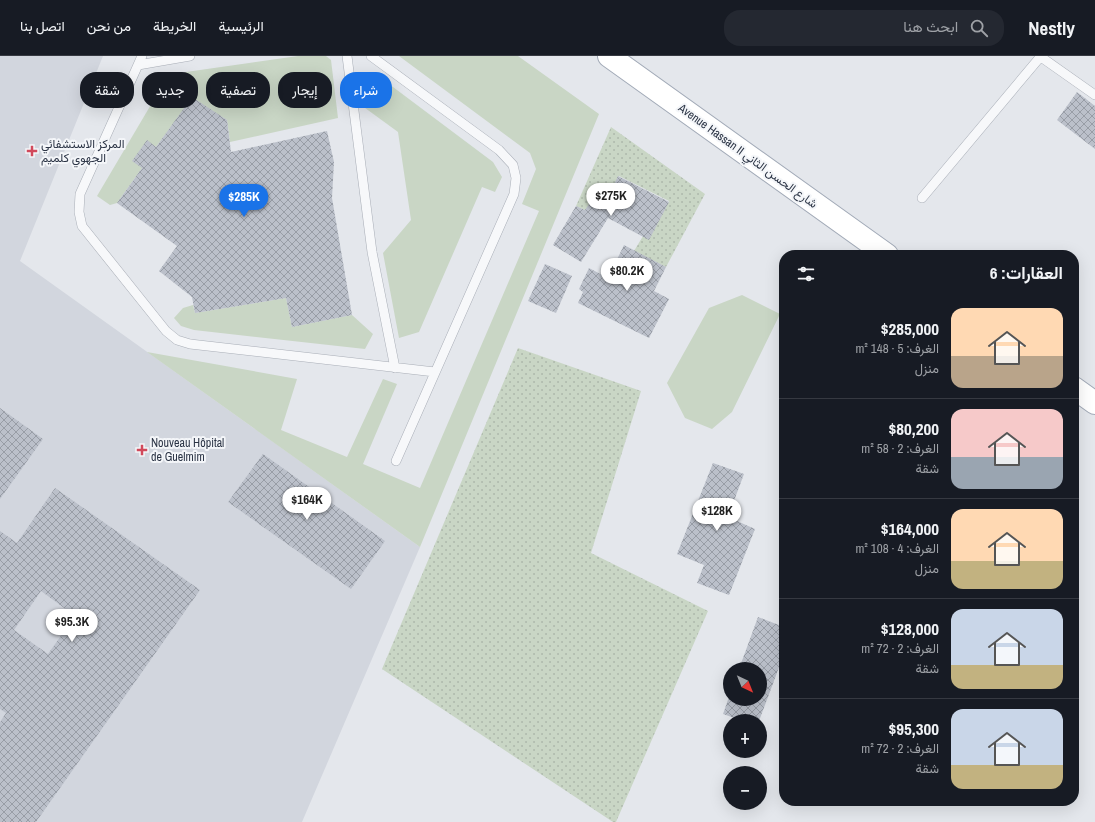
<!DOCTYPE html>
<html lang="ar">
<head>
<meta charset="utf-8">
<style>
  :root { --surface:#171b24; --page:#242831; --text:#f1f3f6; --muted:#9ea1a6; --line:#363941; --accent:#1a73e8 }
  body { margin:0; font-family:"Archivo Narrow",Vazirmatn,sans-serif; background:var(--page); color:var(--text); direction:rtl; height:100vh; display:flex; flex-direction:column; font-size:15px; white-space:nowrap }
  * { box-sizing:border-box; margin:0 }
  p { font-size:13px; color:var(--muted) }
  .icon { flex:none; width:22px; height:22px; fill:none; stroke:currentColor; stroke-width:2; stroke-linecap:round; stroke-linejoin:round }
  .map { position:relative; flex:1; overflow:hidden; direction:ltr }
  .panel { position:absolute; left:779px; top:194px; width:300px; height:556px; display:flex; flex-direction:column; background:var(--surface); border-radius:16px; box-shadow:0 4px 16px #0002; direction:rtl }
  .panel>* { flex:none }
  .hud { position:absolute; left:12px; top:16px; width:380px; height:36px; direction:rtl; display:flex; gap:8px }
  .needle { width:26px; rotate:137deg }
  .tools { position:absolute; left:723px; top:606px; display:grid; gap:8px }
  .tools a { display:grid; place-items:center; width:44px; height:44px; border-radius:50%; background:var(--surface); box-shadow:0 4px 16px #0002; font-size:20px }
  .price { position:absolute; translate:-50% -34px; padding:0 9px; border-radius:14px; background:#fff; color:#222; font-size:13px; line-height:26px; filter:drop-shadow(0 1px 2px #0008) }
  .price::after { content:''; position:absolute; left:50%; top:24px; width:12px; height:9px; margin-left:-6px; background:inherit; clip-path:polygon(0 0,100% 0,50% 100%) }
  .price.current { background:var(--accent); color:#fff }
  ul { padding:0; list-style:none }
  li { display:flex; align-items:center; gap:12px; height:100px; padding:0 16px }
  li+li { border-top:1px solid var(--line) }
  li span { display:grid; place-items:center; flex:none; width:112px; height:80px; border-radius:12px; color:#555 }
  li>.icon { margin-inline-start:auto }
  span .icon { width:48px; height:48px; fill:#fffc; stroke-width:1 }
  li b { font-size:17px }
  h2 { display:flex; justify-content:space-between; align-items:center; height:48px; padding:0 16px; font-size:17px }
  .pill { padding:0 14px; border-radius:16px; background:var(--surface); box-shadow:0 4px 16px #0002; font-size:14px; line-height:36px }
  .pill.current { background:var(--accent); color:#fff }
  header { display:flex; align-items:center; gap:24px; box-sizing:border-box; height:56px; padding:0 20px; background:var(--surface); border-bottom:1px solid var(--line) }
  header strong { font-size:19px }
  nav { display:flex; gap:22px; margin-inline-start:auto; font-size:14px }
  .search { width:280px; height:36px; background:var(--page); display:flex; align-items:center; gap:10px; box-sizing:border-box; padding:0 14px; border-radius:16px; color:var(--muted); font-size:15px }
  .map>svg:first-child { display:block }
  .built { fill:#d2d6de }
  .grass { fill:#c9d6c5 }
  .garden { fill:url(#garden-dots) }
  .building { fill:url(#building-cross-hatch); fill-rule:evenodd }
  .lines { fill:none; stroke-linecap:round; stroke-linejoin:round }
  .service-casing { stroke:#a9aeb7; stroke-width:10 }
  .primary-casing { stroke:#a3abb8; stroke-width:24 }
  .service { stroke:#f7f8fa; stroke-width:9 }
  .primary { stroke:#fff; stroke-width:22 }
  .poi-dot { fill:#d1495b; stroke:#f4f6f9; stroke-width:1.5 }
  .labels { text-anchor:middle; dominant-baseline:central; stroke-width:4; stroke-linejoin:round; paint-order:stroke }
  .poi-label { font-size:12px; fill:#2b3445; stroke:#f4f6f9; text-anchor:start }
  .street-label { font-size:12px; fill:#2b3445; stroke:#f4f6f9 }
</style>
</head>
<body>
<header>
<strong>Nestly</strong>
<div class="search"><svg class="icon" aria-label="search" viewBox="0 0 24 24"><circle cx="10" cy="10" r="6"/><path d="M15 15l6 6"/></svg>ابحث هنا</div>
<nav><a>الرئيسية</a><a>الخريطة</a><a>من نحن</a><a>اتصل بنا</a></nav>
</header>
<div class="map">
<svg width="1095" height="766" viewBox="0 0 1095 766">
  <defs>
    <pattern id="garden-dots" width="8" height="8" patternUnits="userSpaceOnUse"><rect width="8" height="8" fill="#c9d6c5"/><path d="M2 2h.1M6 6h.1" fill="none" stroke="#adb8ab" stroke-width="1.8" stroke-linecap="round"/></pattern>
    <pattern id="building-cross-hatch" width="8" height="8" patternUnits="userSpaceOnUse"><rect width="8" height="8" fill="#bbc0ca"/><path d="M0 0l8 8M0 8l8-8" fill="none" stroke="#989da6"/></pattern>
  </defs>
  <rect width="100%" height="100%" fill="#e4e7ec"/>
  <path class="built" d="M0,0H103L20,205L420,491L302,766H0Z"/>
  <path class="grass" d="M298,0H326L331,4L338,62L230,86L227,64L192,42L156,91L147,85L142,112L117,147L110,149L97,140L162,30L186,16Z
    M399,0H518L599,58L420,491L147,296L297,323L281,374L347,401L383,323L397,328L363,408L420,432L539,155L522,148L536,113L530,97Z
    M369,19H377L493,106L502,121L495,136L482,131L419,276L399,282L383,197L411,164L398,76L361,49C359,34 355,28 369,19Z
    M742,239L780,258L732,356L712,373L685,362L667,327L709,252Z
    M286,242L292,271L352,259L373,278L365,293L194,274L181,270L174,262L183,252L193,249L195,257Z"/>
  <path class="garden" d="M611,71L705,138L666,211L634,195L643,180L649,183L669,145L619,120L606,145L585,154L576,150Z
    M518,292L641,335L591,497L708,555L616,766H613L382,613Z"/>
  <path class="building" d="M1077,36L1095,50V93L1057,64Z
    M192,41L227,64L231,96L327,75L334,106L332,142L352,259L292,271L286,242L195,257L192,241L159,215L177,190L117,147L142,112L132,105L147,84L156,91Z
    M618,120L669,146L649,184L608,162L581,206L553,189L576,150L585,154L596,138L606,145Z
    M624,189L666,211L654,235L669,243L649,282L578,247L583,236L579,233L589,212L608,222Z
    M545,208L572,220L556,257L528,245Z
    M0,352L43,383L0,443Z
    M263,398L385,485L351,533L228,446Z
    M713,407L744,418L728,461L755,473L729,539L697,527L704,509L677,498Z
    M55,432L200,534L36,766H0V666L6,657L0,653V475L17,487ZM41,535L75,560L48,598L14,574Z
    M758,561L784,571V598L759,665H743L723,658L730,638V643H760V613H739Z"/>
  <g class="lines">
    <g class="service-casing">
      <path id="service" d="M142,0L80,138L79,156L82,170L166,275L177,284L190,288L435,316
        M347,0L372,196L395,312
        M371,0L499,94L513,109L516,122L514,138L396,405
        M1041,1L1095,39
        M138,9L190,0
        M922,142L1041,0"/>
    </g>
    <g class="primary-casing">
      <path id="primary" d="M609,0L887,199
        M1074,332L1095,347"/>
    </g>
    <use href="#service" class="service"/>
    <use href="#primary" class="primary"/>
  </g>
  <g class="poi-dot">
    <path d="M30 89h4v4h4v4h-4v4h-4v-4h-4v-4h4z"/>
    <path d="M140 388h4v4h4v4h-4v4h-4v-4h-4v-4h4z"/>
  </g>
  <g class="labels">
    <g class="poi-label">
      <text x="41" y="88">المركز الاستشفائي<tspan x="41" dy="14">الجهوي كلميم</tspan></text>
      <text x="151" y="387">Nouveau Hôpital<tspan x="151" dy="14">de Guelmim</tspan></text>
    </g>
    <g class="street-label">
      <text transform="translate(748 100) rotate(36)">Avenue Hassan II شارع الحسن الثاني</text>
    </g>
  </g>
</svg>
<div class="tools">
<a><svg class="needle" viewBox="-14 -14 28 28"><path d="M0-13l5 13h-10z" fill="#e53935"/><path d="M0 13l5-13h-10z" fill="#9ea1a6"/></svg></a>
<a>+</a>
<a>−</a>
</div>
<b class="price" style="left:611px;top:161px">$275K</b>
<b class="price current" style="left:244px;top:162px">$285K</b>
<b class="price" style="left:627px;top:236px">$80.2K</b>
<b class="price" style="left:307px;top:465px">$164K</b>
<b class="price" style="left:717px;top:476px">$128K</b>
<b class="price" style="left:72px;top:587px">$95.3K</b>
<div class="hud">
<a class="pill current">شراء</a>
<a class="pill">إيجار</a>
<a class="pill">تصفية</a>
<a class="pill">جديد</a>
<a class="pill">شقة</a>
</div>
<section class="panel">
<h2>العقارات: 6<svg class="icon" aria-label="filters" viewBox="0 0 24 24"><path d="M4 7h16M4 17h16"/><circle cx="9" cy="7" r="2"/><circle cx="15" cy="17" r="2"/></svg></h2>
<ul>
<li><span style="background:linear-gradient(#ffd9b3 60%,#b9a48a 0)"><svg class="icon" aria-label="home" viewBox="0 0 24 24"><path d="M3 11l9-7 9 7M6 9v11h12V9"/></svg></span><div><b>$285,000</b><p>الغرف: 5 · 148 m²</p><p>منزل</p></div></li>
<li><span style="background:linear-gradient(#f6c9c9 60%,#9aa5b1 0)"><svg class="icon" aria-label="home" viewBox="0 0 24 24"><path d="M3 11l9-7 9 7M6 9v11h12V9"/></svg></span><div><b>$80,200</b><p>الغرف: 2 · 58 m²</p><p>شقة</p></div></li>
<li><span style="background:linear-gradient(#ffd9b3 65%,#c2b280 0)"><svg class="icon" aria-label="home" viewBox="0 0 24 24"><path d="M3 11l9-7 9 7M6 9v11h12V9"/></svg></span><div><b>$164,000</b><p>الغرف: 4 · 108 m²</p><p>منزل</p></div></li>
<li><span style="background:linear-gradient(#c9d6e8 70%,#c2b280 0)"><svg class="icon" aria-label="home" viewBox="0 0 24 24"><path d="M3 11l9-7 9 7M6 9v11h12V9"/></svg></span><div><b>$128,000</b><p>الغرف: 2 · 72 m²</p><p>شقة</p></div></li>
<li><span style="background:linear-gradient(#c9d6e8 70%,#c2b280 0)"><svg class="icon" aria-label="home" viewBox="0 0 24 24"><path d="M3 11l9-7 9 7M6 9v11h12V9"/></svg></span><div><b>$95,300</b><p>الغرف: 2 · 72 m²</p><p>شقة</p></div></li>
</ul>
</section>
</div>
</body>
</html>
